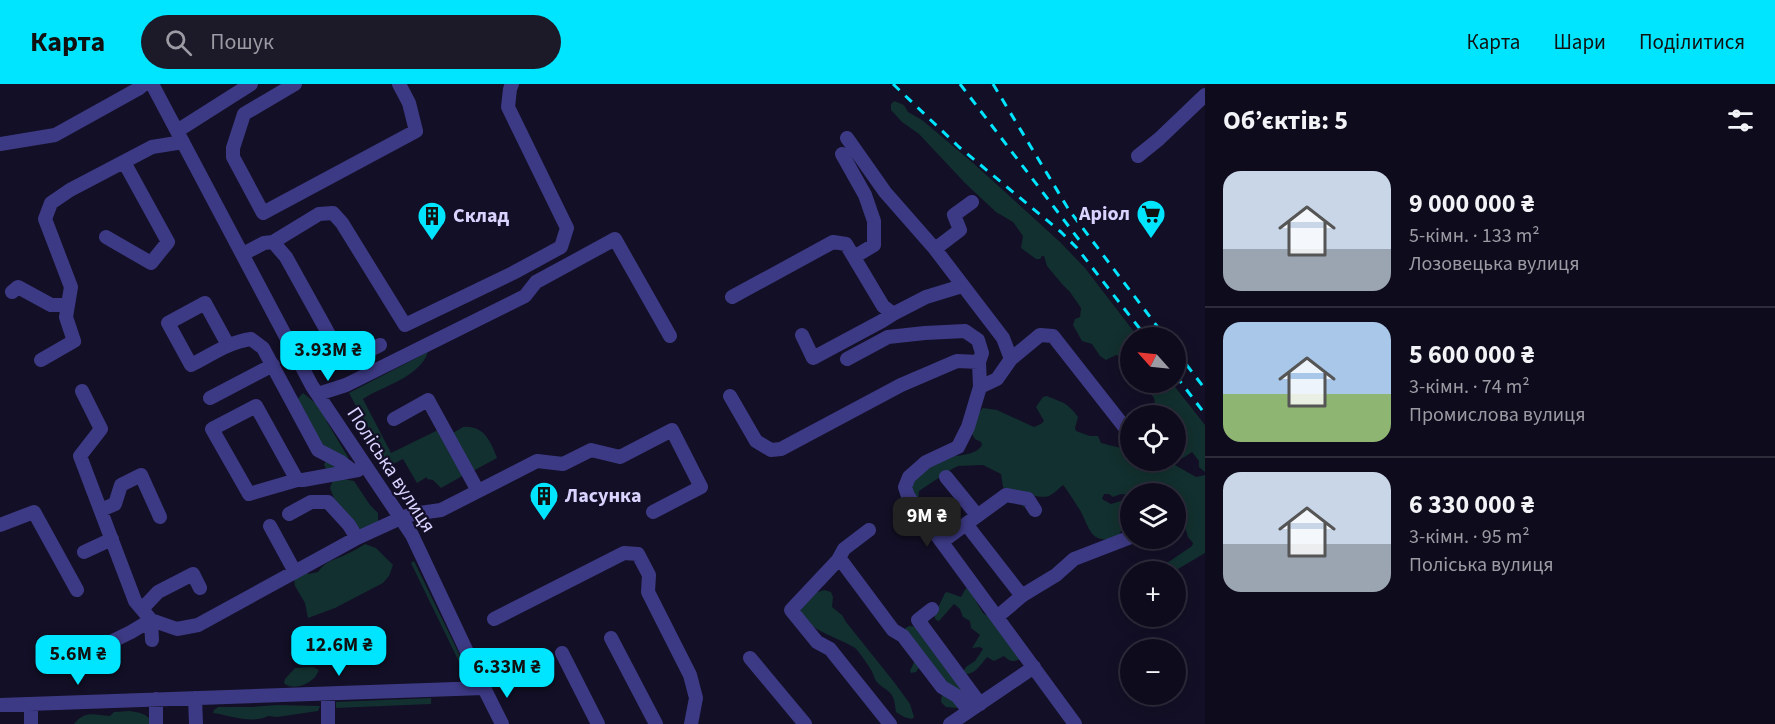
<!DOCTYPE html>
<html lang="uk">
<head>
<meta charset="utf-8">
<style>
  :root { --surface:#0e0b1c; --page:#1c1929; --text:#f1f3f6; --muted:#9b9ba3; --line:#2e2b3b; --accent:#00e5ff }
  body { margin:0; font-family:"Source Sans 3",sans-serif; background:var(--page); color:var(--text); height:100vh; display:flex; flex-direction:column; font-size:22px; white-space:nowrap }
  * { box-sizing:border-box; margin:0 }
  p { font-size:20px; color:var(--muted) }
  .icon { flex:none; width:33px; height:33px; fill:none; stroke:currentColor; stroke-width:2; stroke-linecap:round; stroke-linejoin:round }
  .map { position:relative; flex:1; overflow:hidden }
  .details { display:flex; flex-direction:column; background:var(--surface); width:570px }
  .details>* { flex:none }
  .needle { width:39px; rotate:297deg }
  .buttons { position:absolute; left:1120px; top:243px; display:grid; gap:12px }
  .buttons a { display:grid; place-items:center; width:66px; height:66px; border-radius:50%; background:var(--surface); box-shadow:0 3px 15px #0003,0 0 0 2px var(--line); font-size:30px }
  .price { position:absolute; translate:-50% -51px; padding:0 14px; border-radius:12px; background:var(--accent); color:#111; font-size:20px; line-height:39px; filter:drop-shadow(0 2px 3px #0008) }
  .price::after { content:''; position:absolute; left:50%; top:36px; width:18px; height:14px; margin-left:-9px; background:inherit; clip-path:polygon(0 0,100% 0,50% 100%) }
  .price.active { background:#222; color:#fff }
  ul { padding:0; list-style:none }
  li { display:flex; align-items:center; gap:18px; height:150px; padding:0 18px }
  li+li { border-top:2px solid var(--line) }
  li span { display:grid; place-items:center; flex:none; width:168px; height:120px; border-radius:18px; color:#555 }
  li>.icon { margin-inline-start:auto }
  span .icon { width:72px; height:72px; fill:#fffc; stroke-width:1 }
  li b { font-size:26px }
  h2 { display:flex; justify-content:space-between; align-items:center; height:72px; padding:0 18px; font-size:26px }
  header { display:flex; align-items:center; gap:36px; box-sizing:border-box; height:84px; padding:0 30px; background:var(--accent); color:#111 }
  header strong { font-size:28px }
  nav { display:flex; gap:33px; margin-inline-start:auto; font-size:21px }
  .search { width:420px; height:54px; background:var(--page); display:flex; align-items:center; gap:15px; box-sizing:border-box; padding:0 21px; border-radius:33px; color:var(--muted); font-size:22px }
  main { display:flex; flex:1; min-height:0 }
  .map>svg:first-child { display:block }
  .green { fill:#12302f }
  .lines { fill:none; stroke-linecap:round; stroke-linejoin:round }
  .minor { stroke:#3d3a85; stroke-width:14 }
  .rail { stroke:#00e5ff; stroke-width:3; stroke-dasharray:9 8; stroke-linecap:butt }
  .labels { text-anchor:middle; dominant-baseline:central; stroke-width:4.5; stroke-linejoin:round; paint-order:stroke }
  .poi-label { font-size:20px; font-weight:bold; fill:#d9d4ff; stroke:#130f26; text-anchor:start }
  .street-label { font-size:20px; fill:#d9d4ff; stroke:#130f26 }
</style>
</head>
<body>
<header>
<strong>Карта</strong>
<div class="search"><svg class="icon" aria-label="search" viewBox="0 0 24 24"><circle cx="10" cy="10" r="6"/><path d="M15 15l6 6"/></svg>Пошук</div>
<nav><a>Карта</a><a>Шари</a><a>Поділитися</a></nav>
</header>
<main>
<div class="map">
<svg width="1205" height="640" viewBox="0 0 1205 640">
  <rect width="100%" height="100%" fill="#130f26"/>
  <path class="green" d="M894,17L904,21L908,28L922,36L973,79L1060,158L1085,184L1138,253L1131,254V286L1121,272L1116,271L1106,276L1100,272L1092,260L1082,257L1073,241L1075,235L1080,233L1081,224L1070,208L1062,200L1047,182L1044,172H1042L1040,175H1036L1021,164L1023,152L1013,138L996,128L965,99L919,50L902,38L891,26V20Z
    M428,268C419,294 384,301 363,315L391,369L438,346L464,391L441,404L433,396L427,395V393L417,399L403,375L389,382L349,309Z
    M1142,299H1172L1205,341V388L1199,383V377L1192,368L1183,374L1176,371V332L1143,331L1148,328L1153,331L1156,329L1154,314Z
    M303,309L324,326L327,338L348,373L347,376L328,388L324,381L327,374L294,319Z
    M1047,312C1063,319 1067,318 1078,333L1075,344L1076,347L1090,352H1098L1101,359L1129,366L1131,364V376L1168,377L1196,393L1205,391V469L1178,485L1161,483L1192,462L1193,459L1188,453L1185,443L1181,442L1184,434L1176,426V410L1151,409L1138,402L1131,411L1121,410L1113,413L1109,410H1104L1102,415L1111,420L1127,415V420L1131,423V434L1127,436L1118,453C1091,462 1090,445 1080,426C1075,419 1069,408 1063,401C1049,413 1050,415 1030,411L1025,422L1023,423L1020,416L1003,403L1001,390L983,381L958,382L952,385L919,407L918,417L905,405C914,397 923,385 933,378C948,368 973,376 982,361L981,358L975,355L971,348L975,332L983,324L997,326L1034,343L1041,340L1044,337L1036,323L1043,313Z
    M463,343C484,341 491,358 497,374L473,387L453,349Z
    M343,395L354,397L370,421L378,429V438L365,447L356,443L334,414L330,404L333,396Z
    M365,460L376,464L393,481L389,492L383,499L335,524L308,534L305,519L295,502L294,494L303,487L309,490L318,488C326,476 335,476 347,470C353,467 359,464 365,460Z
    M414,477L466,584L463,586L411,479Z
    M966,504L970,507L983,529L995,537L1021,575C1013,578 1010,578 1004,572L994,577L987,573C980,581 975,591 964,590L963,588L966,583L975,577L983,565L980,563L972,564L980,551L971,544L970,537L963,533L960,525L954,520L939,537L936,536L934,532L945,509L947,508L961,513Z
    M824,506L831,508L833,513L832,523L842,531L846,538L894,598L910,620L914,633L912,635L904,633L896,628C895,622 895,615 891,610C887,605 881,603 877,598C874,594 875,594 873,590C873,587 857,565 855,564C838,553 805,546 799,525L809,511Z
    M909,542L917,543L962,604L957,624L946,623L941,618L942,609L948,600L940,590L920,582L916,588L911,589L910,587L915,576L900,548Z
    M313,583L319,586C317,589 316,593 313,595C306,602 291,606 284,599L285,595L295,584Z
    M431,614V620L336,624V618Z
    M277,621L320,622L318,627L277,633L268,632C252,640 232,632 213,629L214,626L218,623H252Z
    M130,627C140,629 148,629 152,640H74C85,626 94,631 110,632L114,628Z"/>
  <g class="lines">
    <path class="minor" d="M152,0L312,302L412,451L484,604L502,640
      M295,0L244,30L233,64V73L263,129L416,47L409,19L399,0
      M177,47L251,0
      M847,54L885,108L935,165L1003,254L1011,275L997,295L980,303
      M0,60L55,51L138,5L144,0
      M842,70L865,111L874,137V161L854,173
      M1138,72L1159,55L1205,11
      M106,153L151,179L168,158L124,78
      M273,158L319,130L333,129L342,139L405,241L513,189L561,163L567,144L508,23L510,5L512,0
      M935,165L960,146L954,131L972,118
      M243,170L264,159L273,158L286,173L337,265C355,274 364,269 380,261
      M12,208L18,203L51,221H68
      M732,213L833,158L846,160L883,222L893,230L926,213L962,202
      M802,251L813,274L882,237L893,230
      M228,261L205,219L168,239L191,281C211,271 229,258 251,255L263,264L318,366L341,378L353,387
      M847,275L888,253L925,249L965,247L978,256L982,269L979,278L980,303L968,343L958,363L926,378L909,393L905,403L908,412L1075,640
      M1011,275L1040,251L1053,252L1126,345
      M41,276L74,257L66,233L71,203L45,135L51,119L70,106L152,63L183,58
      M82,307L101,345L80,372L135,517L151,536L177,545L198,541L355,455L401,434L413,430L441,426L537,377L563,380L591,366L620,373L672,346L701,403L653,428
      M318,310L346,301L525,212L536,198L615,155L670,252
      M730,312L756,357L771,366L781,365L901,301L957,277L979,278
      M210,314L273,281
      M394,335L428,316L478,407
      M946,393L977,431
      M297,396L249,410L212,345L256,322L297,396H303L358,386
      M101,426L115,420L121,401L141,391L160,433
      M289,430L311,418H328L349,441L357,454
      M966,440L1006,411L1028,415L1035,426
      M0,441L34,428L77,506
      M270,442L295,488
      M869,446L844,465L838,476L791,526L817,558L830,565L890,640
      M942,458L966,440L1022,512
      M84,468L112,455
      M838,476L843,479L893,546L903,552L942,603L957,612L969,627
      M142,525L158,508L193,490L200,504
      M932,525L918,536L980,620
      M997,533L1023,511L1056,491L1074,475L1131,453
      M494,535L624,469L638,470L649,491L648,508L690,591L696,614L691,640
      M611,554L656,640
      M562,569L598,640
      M750,574L805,640
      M64,581L131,548L151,536L152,556
      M328,610V640
      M195,614L196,640
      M0,621L484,604
      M31,640V620
      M156,640V615
      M950,640L1034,583"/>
    <path class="rail" d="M893,0L959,63L1061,148L1077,164L1147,254
      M960,0L1083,161
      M993,0L1069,126L1166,254
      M1176,267L1205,305
      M1176,292L1205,330"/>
  </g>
  <defs>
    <g id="supermarket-pin" transform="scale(1.5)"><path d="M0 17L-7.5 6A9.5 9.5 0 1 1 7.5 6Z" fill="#00e5ff" stroke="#130f26"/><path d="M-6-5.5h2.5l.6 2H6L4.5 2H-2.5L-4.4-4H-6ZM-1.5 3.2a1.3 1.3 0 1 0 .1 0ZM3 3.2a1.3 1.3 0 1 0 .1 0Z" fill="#111"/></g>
    <g id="building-pin" transform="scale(1.5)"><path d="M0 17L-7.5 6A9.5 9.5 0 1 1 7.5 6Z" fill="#00e5ff" stroke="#130f26"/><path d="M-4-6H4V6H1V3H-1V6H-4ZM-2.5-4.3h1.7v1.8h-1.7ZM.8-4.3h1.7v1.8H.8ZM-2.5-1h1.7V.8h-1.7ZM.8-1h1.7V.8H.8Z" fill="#111"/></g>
  </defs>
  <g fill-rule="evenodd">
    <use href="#supermarket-pin" x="1151" y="130"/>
    <use href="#building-pin" x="432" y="132"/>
    <use href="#building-pin" x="544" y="412"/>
  </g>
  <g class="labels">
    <g class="poi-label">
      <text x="1130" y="130" text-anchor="end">Аріол</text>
      <text x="453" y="132">Склад</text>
      <text x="565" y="412">Ласунка</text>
    </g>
    <g class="street-label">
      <text transform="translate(391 386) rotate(57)">Поліська вулиця</text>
    </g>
  </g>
</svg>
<div class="buttons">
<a><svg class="needle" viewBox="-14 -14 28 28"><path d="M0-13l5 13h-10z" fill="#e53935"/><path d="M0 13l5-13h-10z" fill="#9b9ba3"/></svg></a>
<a><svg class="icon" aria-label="locate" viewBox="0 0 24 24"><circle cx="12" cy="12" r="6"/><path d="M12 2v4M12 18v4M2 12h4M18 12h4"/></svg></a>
<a><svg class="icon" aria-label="layers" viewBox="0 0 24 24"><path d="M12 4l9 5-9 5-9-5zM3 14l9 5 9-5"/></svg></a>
<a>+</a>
<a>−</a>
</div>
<b class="price" style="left:328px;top:298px">3.93M ₴</b>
<b class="price active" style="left:927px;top:464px">9M ₴</b>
<b class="price" style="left:339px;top:593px">12.6M ₴</b>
<b class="price" style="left:78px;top:602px">5.6M ₴</b>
<b class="price" style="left:507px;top:615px">6.33M ₴</b>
</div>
<section class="details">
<h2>Об’єктів: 5<svg class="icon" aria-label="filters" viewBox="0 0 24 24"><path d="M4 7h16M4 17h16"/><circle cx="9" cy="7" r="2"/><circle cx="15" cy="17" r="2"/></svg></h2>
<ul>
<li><span style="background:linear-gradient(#c9d6e8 65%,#9aa5b1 0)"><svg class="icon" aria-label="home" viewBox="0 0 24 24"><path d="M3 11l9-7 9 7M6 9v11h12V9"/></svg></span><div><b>9 000 000 ₴</b><p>5-кімн. · 133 m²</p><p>Лозовецька вулиця</p></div></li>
<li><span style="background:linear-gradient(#a9c7e8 60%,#8fb573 0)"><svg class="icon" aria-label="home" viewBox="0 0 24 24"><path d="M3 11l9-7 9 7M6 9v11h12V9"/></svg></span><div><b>5 600 000 ₴</b><p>3-кімн. · 74 m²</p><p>Промислова вулиця</p></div></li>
<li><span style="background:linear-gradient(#c9d6e8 60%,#9aa5b1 0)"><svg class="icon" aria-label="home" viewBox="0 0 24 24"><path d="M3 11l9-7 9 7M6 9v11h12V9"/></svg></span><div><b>6 330 000 ₴</b><p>3-кімн. · 95 m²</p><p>Поліська вулиця</p></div></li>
</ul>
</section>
</main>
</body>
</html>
